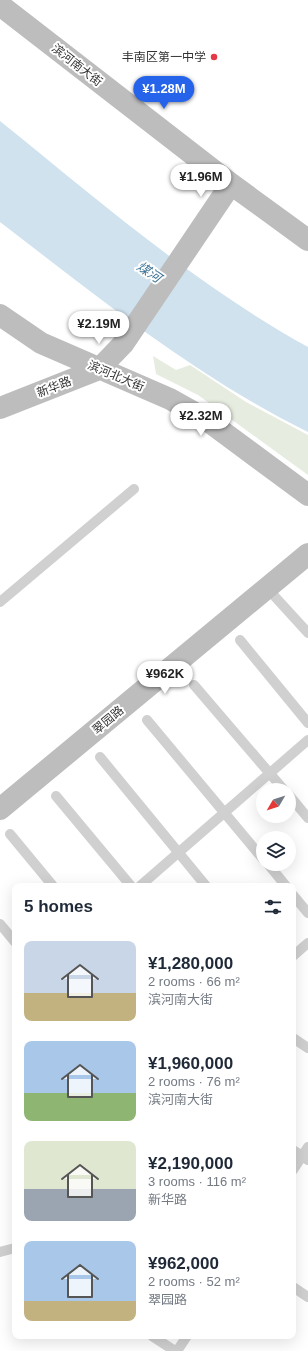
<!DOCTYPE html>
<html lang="en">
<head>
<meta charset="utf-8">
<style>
  :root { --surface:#fff; --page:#f2f2f3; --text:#1f2937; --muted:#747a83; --accent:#2563eb }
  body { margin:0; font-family:Arial,"Noto Sans SC",sans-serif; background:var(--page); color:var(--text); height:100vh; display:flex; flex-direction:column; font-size:15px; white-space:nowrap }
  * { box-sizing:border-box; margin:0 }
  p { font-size:13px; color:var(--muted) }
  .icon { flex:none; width:22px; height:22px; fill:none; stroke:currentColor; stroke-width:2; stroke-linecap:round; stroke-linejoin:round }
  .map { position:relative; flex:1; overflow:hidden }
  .details { position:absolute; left:12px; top:883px; width:284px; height:456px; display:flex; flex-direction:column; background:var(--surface); border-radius:8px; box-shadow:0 4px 16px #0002 }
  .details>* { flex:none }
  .needle { width:26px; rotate:231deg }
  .buttons { position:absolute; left:256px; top:783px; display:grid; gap:8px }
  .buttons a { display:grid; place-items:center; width:40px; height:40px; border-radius:50%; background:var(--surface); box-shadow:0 4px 16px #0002; font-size:20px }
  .price { position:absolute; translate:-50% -34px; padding:0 9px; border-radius:14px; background:#fff; color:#222; font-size:13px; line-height:26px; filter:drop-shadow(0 1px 2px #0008) }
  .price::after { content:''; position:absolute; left:50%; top:24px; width:12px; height:9px; margin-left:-6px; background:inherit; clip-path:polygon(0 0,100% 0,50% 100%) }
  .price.selected { background:var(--accent); color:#fff }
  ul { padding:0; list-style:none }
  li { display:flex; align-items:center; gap:12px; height:100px; padding:0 12px }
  li span { display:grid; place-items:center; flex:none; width:112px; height:80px; border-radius:8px; color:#555 }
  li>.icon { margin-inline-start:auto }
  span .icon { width:48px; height:48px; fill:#fffc; stroke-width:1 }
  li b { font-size:17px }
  h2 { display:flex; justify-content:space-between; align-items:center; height:48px; padding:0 12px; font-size:17px }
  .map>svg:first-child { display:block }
  .green { fill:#e6ecdf }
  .water { fill:#cfe2ee }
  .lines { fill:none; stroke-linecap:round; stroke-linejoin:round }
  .lane { stroke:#d0d0d0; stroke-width:10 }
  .secondary { stroke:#bdbdbd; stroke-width:22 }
  .poi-dot { fill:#e63946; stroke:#fff; stroke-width:1.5 }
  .labels { text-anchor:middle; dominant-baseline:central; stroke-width:4; stroke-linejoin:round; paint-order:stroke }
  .poi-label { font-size:12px; fill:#333; stroke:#fff; text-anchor:end }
  .street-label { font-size:12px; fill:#333; stroke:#fff }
  .water-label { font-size:13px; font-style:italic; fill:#3f7597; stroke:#fff }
</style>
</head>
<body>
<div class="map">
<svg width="308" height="1351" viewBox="0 0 308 1351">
  <rect width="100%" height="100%" fill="#fff"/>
  <path class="green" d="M153,356L176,370L190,365L246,402L308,435V475L198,395L156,374Z"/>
  <path class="water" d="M0,121C98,200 197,286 308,347V432C196,377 98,297 0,222Z"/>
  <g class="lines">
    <path class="lane" d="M267,588L308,633
      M0,602L134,489
      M240,640L308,723
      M194,685L284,790
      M147,720L263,859
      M100,757L206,886
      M289,795L308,818
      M56,796L131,886
      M10,834L53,886
      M268,864L286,886
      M140,886L308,740
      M293,895L308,913
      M0,924L15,942
      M293,956L308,943
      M293,1038L308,1048
      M293,1150L308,1160
      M293,1170L308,1147
      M0,1252L15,1248
      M293,1287L308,1297
      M152,1336L175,1351
      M177,1351L187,1336"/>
    <path class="secondary" d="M0,5L231,184L308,240
      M0,315L41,343L170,399L204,418L308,495
      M0,408L99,369L123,344L231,184
      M0,809L308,554"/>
  </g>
  <circle class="poi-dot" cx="214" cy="57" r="4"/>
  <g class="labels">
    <g class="poi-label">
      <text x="206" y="57">丰南区第一中学</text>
    </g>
    <g class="street-label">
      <text transform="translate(77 65) rotate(38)">滨河南大街</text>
      <text transform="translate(116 376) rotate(23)">滨河北大街</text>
      <text transform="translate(54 387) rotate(-21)">新华路</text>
      <text transform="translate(108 720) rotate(-40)">翠园路</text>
    </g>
    <g class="water-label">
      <text transform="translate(149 272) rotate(34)">煤河</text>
    </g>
  </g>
</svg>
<div class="buttons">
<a><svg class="needle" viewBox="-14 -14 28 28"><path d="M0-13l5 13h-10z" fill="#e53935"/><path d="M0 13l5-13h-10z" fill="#747a83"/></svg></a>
<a><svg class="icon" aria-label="layers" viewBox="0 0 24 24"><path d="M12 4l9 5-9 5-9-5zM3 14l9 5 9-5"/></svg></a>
</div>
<b class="price selected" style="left:164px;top:110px">¥1.28M</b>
<b class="price" style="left:201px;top:198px">¥1.96M</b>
<b class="price" style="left:99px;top:345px">¥2.19M</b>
<b class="price" style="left:201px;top:437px">¥2.32M</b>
<b class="price" style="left:165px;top:695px">¥962K</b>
<section class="details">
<h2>5 homes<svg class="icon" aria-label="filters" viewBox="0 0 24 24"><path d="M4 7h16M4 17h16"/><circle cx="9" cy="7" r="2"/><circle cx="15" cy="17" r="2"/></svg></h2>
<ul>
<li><span style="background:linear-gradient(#c9d6e8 65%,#c2b280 0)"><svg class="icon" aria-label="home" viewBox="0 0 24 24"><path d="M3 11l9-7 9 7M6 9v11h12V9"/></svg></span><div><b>¥1,280,000</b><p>2 rooms · 66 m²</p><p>滨河南大街</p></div></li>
<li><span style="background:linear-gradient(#a9c7e8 65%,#8fb573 0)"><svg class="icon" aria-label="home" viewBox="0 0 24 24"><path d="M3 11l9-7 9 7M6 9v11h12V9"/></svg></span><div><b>¥1,960,000</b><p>2 rooms · 76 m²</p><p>滨河南大街</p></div></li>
<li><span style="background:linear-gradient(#dfe7d0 60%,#9aa5b1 0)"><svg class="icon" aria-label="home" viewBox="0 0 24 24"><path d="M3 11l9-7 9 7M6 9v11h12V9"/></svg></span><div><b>¥2,190,000</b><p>3 rooms · 116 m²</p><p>新华路</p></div></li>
<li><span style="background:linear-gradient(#a9c7e8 75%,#c2b280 0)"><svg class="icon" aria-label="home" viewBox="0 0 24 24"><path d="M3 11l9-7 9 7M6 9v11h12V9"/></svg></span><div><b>¥962,000</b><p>2 rooms · 52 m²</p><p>翠园路</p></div></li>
</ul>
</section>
</div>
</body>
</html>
